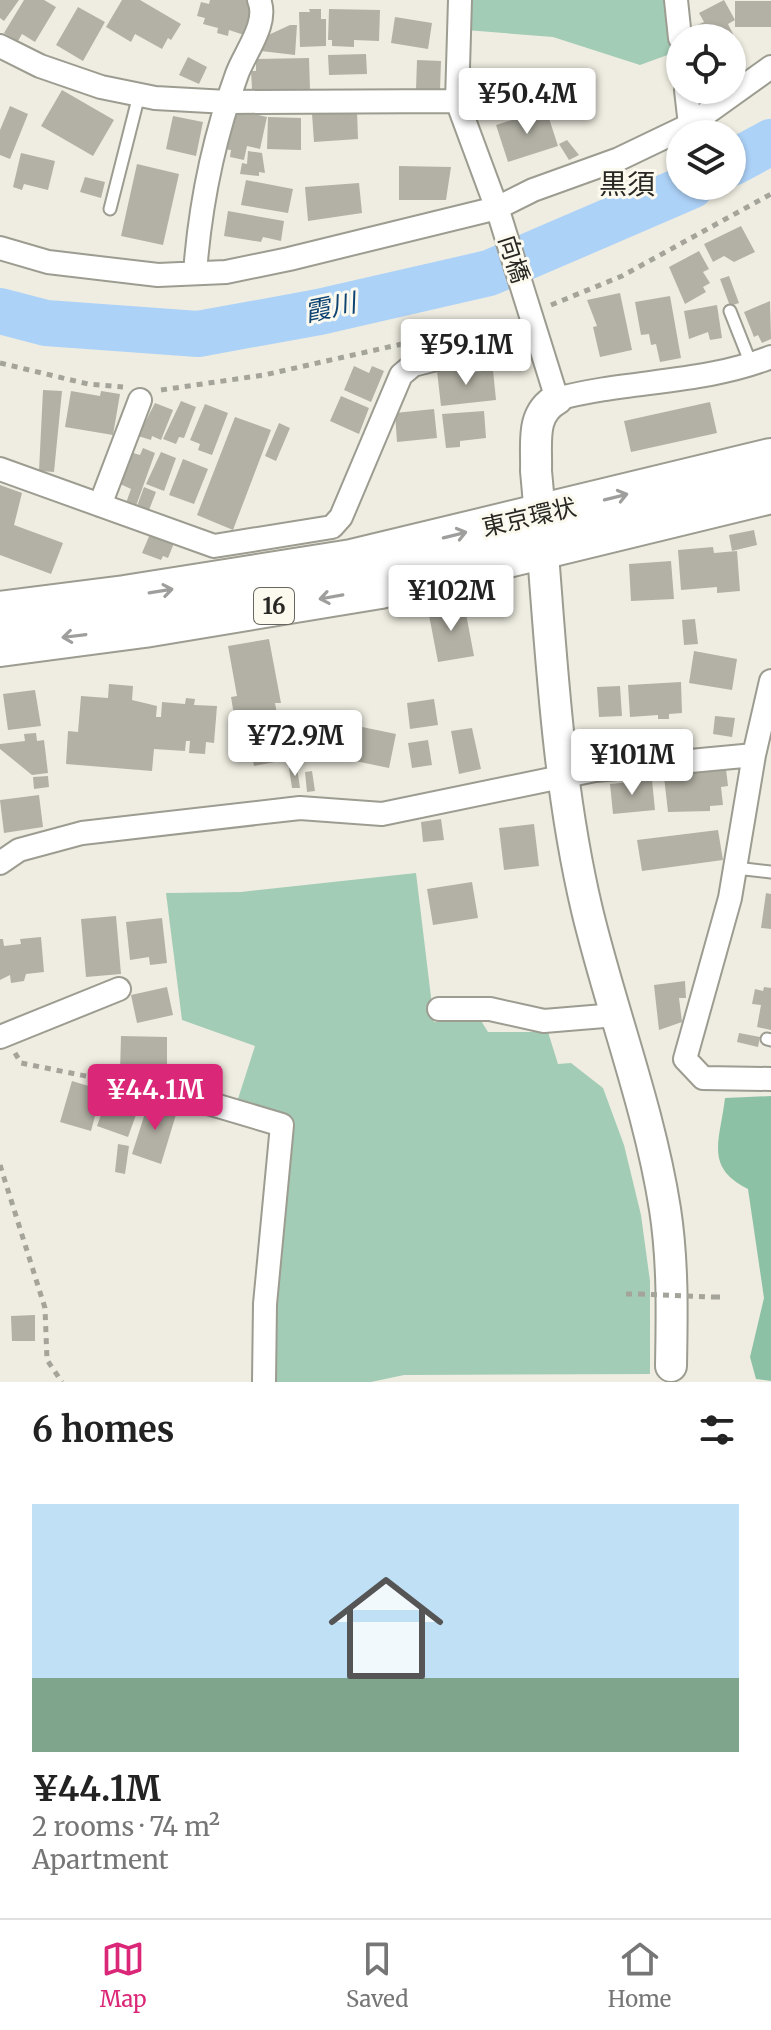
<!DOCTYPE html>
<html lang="en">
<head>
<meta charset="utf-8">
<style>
  :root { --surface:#fff; --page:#f2f2f2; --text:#222; --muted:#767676; --line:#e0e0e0; --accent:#db2777 }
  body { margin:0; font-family:Merriweather,"Noto Sans JP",serif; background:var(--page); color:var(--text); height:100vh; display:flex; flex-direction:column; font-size:30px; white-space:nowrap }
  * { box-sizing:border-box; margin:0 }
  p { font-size:26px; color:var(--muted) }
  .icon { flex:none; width:44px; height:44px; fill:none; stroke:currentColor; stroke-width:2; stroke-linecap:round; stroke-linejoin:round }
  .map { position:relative; height:1382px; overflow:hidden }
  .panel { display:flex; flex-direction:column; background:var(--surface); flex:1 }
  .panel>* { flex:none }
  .buttons { position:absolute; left:666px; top:24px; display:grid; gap:16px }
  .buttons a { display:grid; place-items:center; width:80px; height:80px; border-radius:50%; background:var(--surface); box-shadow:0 2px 6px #0004; font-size:40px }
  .price { position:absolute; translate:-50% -68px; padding:0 18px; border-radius:8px; background:#fff; color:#222; font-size:26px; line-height:52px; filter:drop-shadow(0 2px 4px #0008) }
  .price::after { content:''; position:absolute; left:50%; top:48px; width:24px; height:18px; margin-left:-12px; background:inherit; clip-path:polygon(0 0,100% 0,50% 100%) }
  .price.current { background:var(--accent); color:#fff }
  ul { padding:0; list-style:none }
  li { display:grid; align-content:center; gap:16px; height:424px; padding:0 32px }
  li+li { border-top:2px solid var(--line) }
  li span { display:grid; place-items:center; height:248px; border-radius:0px; color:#555 }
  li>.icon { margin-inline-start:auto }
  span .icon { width:144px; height:144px; fill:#fffc; stroke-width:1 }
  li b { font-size:34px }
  h2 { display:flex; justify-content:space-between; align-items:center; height:96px; padding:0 32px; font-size:34px }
  .tabs { display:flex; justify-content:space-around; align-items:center; height:112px; border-top:2px solid var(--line); background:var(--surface); font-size:22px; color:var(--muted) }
  .tabs a { display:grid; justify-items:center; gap:4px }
  .tabs .current { color:var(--accent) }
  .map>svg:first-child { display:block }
  .green { fill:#a3ccb6 }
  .forest { fill:#8dc1a6 }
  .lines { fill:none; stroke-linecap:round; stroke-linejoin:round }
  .river { stroke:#add2f8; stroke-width:46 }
  .building { fill:#b3b1a5 }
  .lane-casing { stroke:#9d9c91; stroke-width:15 }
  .street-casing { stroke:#9d9c91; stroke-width:26 }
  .secondary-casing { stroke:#9d9c91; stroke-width:34 }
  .highway-casing { stroke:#9d9c91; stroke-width:44 }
  .path { stroke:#a5a49b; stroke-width:5; stroke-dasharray:6 6; stroke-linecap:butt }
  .lane { stroke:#fff; stroke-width:11 }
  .street { stroke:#fff; stroke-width:22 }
  .secondary { stroke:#fff; stroke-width:30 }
  .highway { stroke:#fff; stroke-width:40 }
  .path-bridge { stroke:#a5a49b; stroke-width:5; stroke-dasharray:6 6; stroke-linecap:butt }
  .oneway { stroke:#9e9e9c }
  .labels { text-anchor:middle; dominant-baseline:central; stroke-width:6; stroke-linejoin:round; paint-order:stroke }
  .shield { fill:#fcfaee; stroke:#686660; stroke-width:2 }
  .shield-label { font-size:22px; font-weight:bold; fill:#282723 }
  .street-label { font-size:24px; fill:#282723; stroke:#fcfaee }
  .water-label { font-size:26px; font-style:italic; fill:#0d4372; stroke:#fcfaee }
  .quarter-label { font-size:28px; fill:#282723; stroke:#fcfaee }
</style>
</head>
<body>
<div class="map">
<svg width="771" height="1382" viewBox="0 0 771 1382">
  <rect width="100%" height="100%" fill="#efede1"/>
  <path class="green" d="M468,0H668L673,53L640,65L553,37L466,30Z
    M416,873L434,1022L480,1019L488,1032H548L558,1064L571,1063L603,1088L624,1145L641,1215L650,1281V1374L404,1375L371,1382H268L288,1121L236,1105L255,1046L182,1020L166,893L241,892Z"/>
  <path class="forest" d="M771,1096V1381L756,1379L750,1357L764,1298L748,1189C704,1167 720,1141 725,1098Z"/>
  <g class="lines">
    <path class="river" d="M732,163L771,142
      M0,311L46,323L198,334L319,312L489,273L691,186"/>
  </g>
  <path class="building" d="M0,0H19L4,21L0,18Z
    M24,0H44L56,7L35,42L22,34L18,41L4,33Z
    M122,0H140L181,24L171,40L168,38L162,49L135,34L131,42L106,27Z
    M210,0H249L247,5L252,6L244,35L229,30L228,36L217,33L218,28L203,24L205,18L197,16L201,2L209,4Z
    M724,0L735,20L728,24L733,34L726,38H701L695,26L704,22L699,13Z
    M735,1H771V27H735Z
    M78,7L105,22L83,61L56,45Z
    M309,9H321V19H326V46L300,47L299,12H310Z
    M329,9L380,10L379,41L354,40V47L332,46V40H328Z
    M395,17L432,23L428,49L391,43Z
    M290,25H297L295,55L261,51L264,37Z
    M366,54L367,74L329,75L328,55Z
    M188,57L207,67L199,84L179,75Z
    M309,58L310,89H252L251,71H256V59Z
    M417,60L441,61L440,90L416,89Z
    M62,90L114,120L93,156L41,126Z
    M10,106L28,114L10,159L0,155V130Z
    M233,109L267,117L260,149L247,146L244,160L230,157L231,150L224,149Z
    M546,109L558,146L508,162L496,125Z
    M320,110H357L358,139L314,142L312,114H320Z
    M173,116L203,122L196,156L166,149Z
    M268,117L301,118V150L267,149Z
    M567,140L579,155L569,160L559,144Z
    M248,151L262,153L265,173L259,172V176L240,174L242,163L247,164Z
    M21,153L55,161L48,190L24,184L22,190L13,187Z
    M137,164L179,174L163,245L121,236Z
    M399,166L451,167L446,200H399Z
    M85,177L105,182L101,198L80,192Z
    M246,180L293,189L288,213L241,205Z
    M359,183L362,213L308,221L305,187Z
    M228,211L284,221L281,241L263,237L261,242L224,236Z
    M741,226L755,252L734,262L724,256L713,262L704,244Z
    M699,251L709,269L703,272L710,283L703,287L706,292L685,304L669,267Z
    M729,276L739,303L730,306L720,279Z
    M620,293L632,350L600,357L593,327L597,326L587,300Z
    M670,296L681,358L660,362L656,344L651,345L649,334L641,335L635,302Z
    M770,301L771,339L762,343L758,335L754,337L744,312Z
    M717,305L722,338L710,340L708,332L689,339L684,311Z
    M354,366L369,373L372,366L384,371L371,402L344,390Z
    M471,368L472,372L493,370L496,400L441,406L437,371Z
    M43,390L62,391L54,472L39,471Z
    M71,391L100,396L101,391L120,394L113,435L65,427Z
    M341,396L369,408L359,434L330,421Z
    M181,401L196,407L184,438L179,437L176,444L163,439Z
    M710,402L717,433L631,452L624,421Z
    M155,403L173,410L161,440L152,436L151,440L138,436Z
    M205,404L228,413L212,455L198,450L200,444L190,440Z
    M434,409L437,438L397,442L395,413Z
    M484,411L486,438L460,441V447L446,448L442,414Z
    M235,417L271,430L233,530L197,515Z
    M279,423L290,428L276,461L265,456Z
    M143,448L155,453L136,506L126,503L131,489L118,483L130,452L140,455Z
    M161,452L176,458L164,491L146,484Z
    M183,459L208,469L194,504L169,495Z
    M0,485L22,493L14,525L63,543L51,574L0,555Z
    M144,487L156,492L149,510L137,506Z
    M754,530L757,545L732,551L729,535Z
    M150,534L174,543L168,558L163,556L161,560L142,553Z
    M713,547L714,553L737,551L740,591L717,593V587L681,590L678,550Z
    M671,561L674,599L631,601L629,564Z
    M464,603L474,656L438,662L428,610Z
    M695,619L698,644L684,645L682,620Z
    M269,639L281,703H275L277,714L235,722L231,697L237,696L228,646Z
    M694,651L737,659L732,690L689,683Z
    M681,682L682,713L669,714V719H658V715L630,717L628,685Z
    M109,684L133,686L132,700L157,706L156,717H161L162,702L185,704L186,698L195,699L194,705L217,706L214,743L206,742L205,754L189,753L190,741H186L185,751L154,749L152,771L66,764L68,731L78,732L81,696L108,698Z
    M620,686L622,716L599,717L597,687Z
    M35,690L41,726L8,730L3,694Z
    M434,699L438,725L410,729L407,703Z
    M715,716L735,718L732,737L713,734Z
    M338,722L396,734L389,768L331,756Z
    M289,727L295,758L254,766L248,735Z
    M472,728L481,769L459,774L451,731Z
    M36,733L37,741L44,740L48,773L32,775L0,749V744L25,741L24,734Z
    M428,740L432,765L412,768L408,743Z
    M297,767L300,788H292L289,768Z
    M726,769L728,786L721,787L723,805L710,806V811L668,812L664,777Z
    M312,771L315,791L307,792L305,772Z
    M48,776L49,787L34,789L33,777Z
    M652,780L655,810L613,814L610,784Z
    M39,795L43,827L4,833L0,800Z
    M441,819L444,840L423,842L421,822Z
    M534,824L539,866L504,870L499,828Z
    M718,830L723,860L642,871L637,840Z
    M472,882L478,918L433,925L427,889Z
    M766,893L771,894V929L761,928Z
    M116,916L121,974L86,977L81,919Z
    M162,918L167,963L150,965L149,957L130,960L126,922Z
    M41,937L44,972L26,974L24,981L11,983L10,975L0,980V939H3L4,946L21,944L20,939Z
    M685,981L686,998H679L682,1022L659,1030L654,985Z
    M167,987L173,1015L137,1023L131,995Z
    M764,987L771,988V1030L757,1027L761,1005L752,1004L755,989L763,991Z
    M739,1033L760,1037L758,1047L737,1042Z
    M121,1036L167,1037V1066H149V1073L120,1072Z
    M72,1081L102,1090L91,1131L60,1122Z
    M110,1090L141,1101L128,1137L97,1126Z
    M155,1100L178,1108L161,1164L132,1154L147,1107L153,1108Z
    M118,1144L129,1146L125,1174L115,1172Z
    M35,1315V1341H12L11,1316Z"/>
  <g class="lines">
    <g class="lane-casing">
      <path id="lane" d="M110,209L139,95
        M730,311L751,364
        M736,868L771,872
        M767,1039L771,1040"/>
    </g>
    <g class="street-casing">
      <path id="street" d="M460,0L457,101L500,217L557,399C627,380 703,384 771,357
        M676,0L680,38
        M0,46L40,66L101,87L155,98L227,102L457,101
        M686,90L690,125
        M0,248L48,262L158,275L226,272L289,259L497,208L533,190L619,159L690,125L771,67
        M195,273C200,206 214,137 237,74C245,52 269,23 259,0
        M0,469L214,546L332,527L341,517L401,375L413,365L536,333
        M100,505L140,400
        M771,681L754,755L730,898L685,1059L703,1078L771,1079
        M0,863L19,850L82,833L300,808L382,814L595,770L754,755
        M439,1009H490L544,1021L616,1015
        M0,1037L119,989
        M181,1095L282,1125L265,1304L264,1382"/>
    </g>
    <g class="secondary-casing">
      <path id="secondary" d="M557,399C530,414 537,443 536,471C550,617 553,766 587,910C611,1010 649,1107 665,1209C673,1261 672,1313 671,1366"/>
    </g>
    <g class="highway-casing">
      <path id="highway" d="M0,612L125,596L352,560L771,459
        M0,646L144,627L380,588L771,493"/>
    </g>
    <path class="path" d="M551,305L622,276L771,194
      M0,363L88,384L123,387
      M161,390L264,375L402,344
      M15,1053L21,1063L160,1091
      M0,1165L45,1308L47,1360L62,1382
      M626,1294H639
      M714,1297H725"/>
    <use href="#lane" class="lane"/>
    <use href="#street" class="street"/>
    <use href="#secondary" class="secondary"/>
    <use href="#highway" class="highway"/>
    <path class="path-bridge" d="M639,1294L714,1297"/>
  </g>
  <defs><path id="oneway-shaft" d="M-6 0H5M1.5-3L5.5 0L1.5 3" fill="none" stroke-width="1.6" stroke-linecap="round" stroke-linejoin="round" transform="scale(2)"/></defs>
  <g class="oneway">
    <use href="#oneway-shaft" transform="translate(616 497) rotate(-14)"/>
    <use href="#oneway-shaft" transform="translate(455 535) rotate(-14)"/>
    <use href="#oneway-shaft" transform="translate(161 591) rotate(-9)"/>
    <use href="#oneway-shaft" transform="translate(331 597) rotate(170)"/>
    <use href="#oneway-shaft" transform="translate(74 636) rotate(173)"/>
  </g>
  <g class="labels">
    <rect class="shield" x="254" y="588" width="40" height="36" rx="6"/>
    <g class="shield-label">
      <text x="274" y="606">16</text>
    </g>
    <g class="street-label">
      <text transform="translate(514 259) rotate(72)">向橋</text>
      <text transform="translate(529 517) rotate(-13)">東京環状</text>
    </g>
    <g class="water-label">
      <text transform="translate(330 307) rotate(-12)">霞川</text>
    </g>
    <g class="quarter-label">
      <text x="627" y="184">黒須</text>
    </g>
  </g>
</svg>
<div class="buttons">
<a><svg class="icon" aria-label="locate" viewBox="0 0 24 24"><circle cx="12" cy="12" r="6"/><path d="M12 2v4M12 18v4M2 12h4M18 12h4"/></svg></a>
<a><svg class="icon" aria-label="layers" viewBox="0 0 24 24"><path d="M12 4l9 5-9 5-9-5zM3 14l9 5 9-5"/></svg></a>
</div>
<b class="price" style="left:527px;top:136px">¥50.4M</b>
<b class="price" style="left:466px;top:387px">¥59.1M</b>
<b class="price" style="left:451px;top:633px">¥102M</b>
<b class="price" style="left:295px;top:778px">¥72.9M</b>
<b class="price" style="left:632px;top:797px">¥101M</b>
<b class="price current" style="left:155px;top:1132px">¥44.1M</b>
</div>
<section class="panel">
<h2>6 homes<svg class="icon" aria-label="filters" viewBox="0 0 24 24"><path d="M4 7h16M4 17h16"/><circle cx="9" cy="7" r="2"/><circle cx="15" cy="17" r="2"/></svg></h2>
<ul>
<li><span style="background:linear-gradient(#bfe0f5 70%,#7fa58c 0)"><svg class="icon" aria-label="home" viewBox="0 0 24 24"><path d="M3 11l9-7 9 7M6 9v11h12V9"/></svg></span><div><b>¥44.1M</b><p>2 rooms · 74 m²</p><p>Apartment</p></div></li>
</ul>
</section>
<nav class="tabs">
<a class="current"><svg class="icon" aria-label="map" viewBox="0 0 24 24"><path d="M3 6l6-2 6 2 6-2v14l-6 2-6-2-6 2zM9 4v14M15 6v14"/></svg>Map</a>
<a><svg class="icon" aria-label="saved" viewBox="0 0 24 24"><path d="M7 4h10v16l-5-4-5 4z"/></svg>Saved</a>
<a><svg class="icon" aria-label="home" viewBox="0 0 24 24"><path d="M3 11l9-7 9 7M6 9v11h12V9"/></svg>Home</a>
</nav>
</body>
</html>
